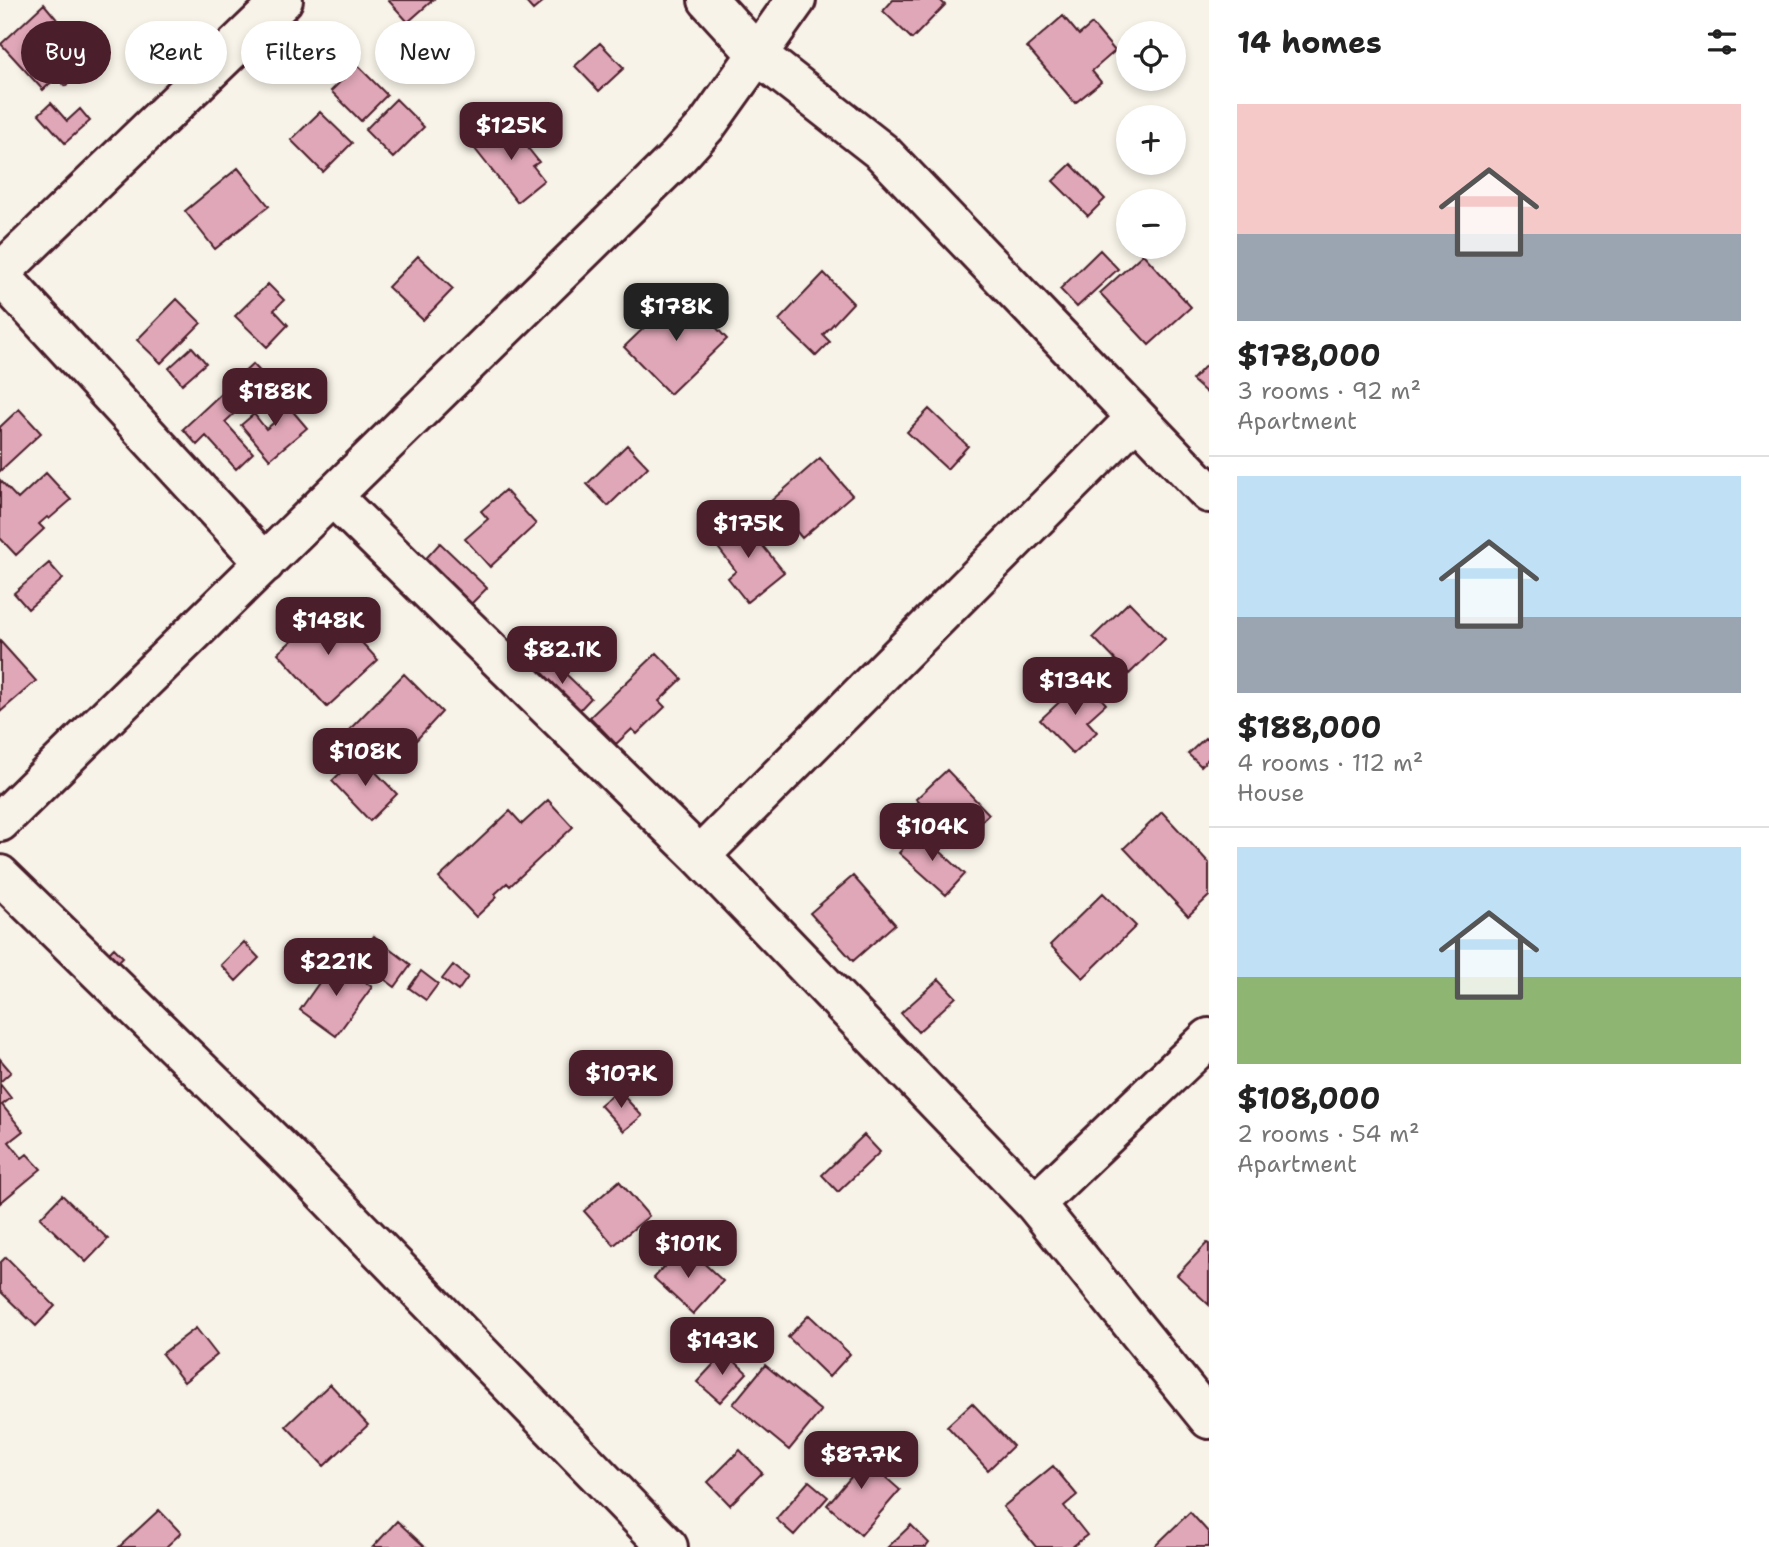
<!DOCTYPE html>
<html lang="en">
<head>
<meta charset="utf-8">
<style>
  :root { --surface:#fff; --page:#f6f6f6; --text:#222; --muted:#767676; --line:#e0e0e0; --accent:#4a1f2b }
  body { margin:0; font-family:"Shantell Sans",sans-serif; background:var(--page); color:var(--text); height:100vh; display:flex; flex-direction:column; font-size:26px; white-space:nowrap }
  * { box-sizing:border-box; margin:0 }
  p { font-size:23px; color:var(--muted) }
  .icon { flex:none; width:38px; height:38px; fill:none; stroke:currentColor; stroke-width:2; stroke-linecap:round; stroke-linejoin:round }
  .map { position:relative; flex:1; overflow:hidden }
  .side { display:flex; flex-direction:column; background:var(--surface); width:560px }
  .side>* { flex:none }
  .top-card { position:absolute; left:21px; top:21px; width:665px; height:63px; display:flex; gap:14px }
  .fabs { position:absolute; left:1116px; top:21px; display:grid; gap:14px }
  .fabs a { display:grid; place-items:center; width:70px; height:70px; border-radius:50%; background:var(--surface); box-shadow:0 4px 10px #0003; font-size:35px }
  .price { position:absolute; translate:-50% -60px; padding:0 16px; border-radius:14px; background:var(--accent); color:#fff; font-size:23px; line-height:46px; filter:drop-shadow(0 2px 4px #0008) }
  .price::after { content:''; position:absolute; left:50%; top:42px; width:21px; height:16px; margin-left:-10px; background:inherit; clip-path:polygon(0 0,100% 0,50% 100%) }
  .price.active { background:#222; color:#fff }
  ul { padding:0; list-style:none }
  li { display:grid; align-content:center; gap:14px; height:371px; padding:0 28px }
  li+li { border-top:2px solid var(--line) }
  li span { display:grid; place-items:center; height:217px; border-radius:0px; color:#555 }
  li>.icon { margin-inline-start:auto }
  span .icon { width:126px; height:126px; fill:#fffc; stroke-width:1 }
  li b { font-size:30px }
  h2 { display:flex; justify-content:space-between; align-items:center; height:84px; padding:0 28px; font-size:30px }
  .tag { padding:0 24px; border-radius:32px; background:var(--surface); box-shadow:0 4px 10px #0003; font-size:24px; line-height:63px }
  .tag.active { background:var(--accent); color:#fff }
  main { display:flex; flex:1; min-height:0 }
  .map>svg:first-child { display:block }
  .building { fill:#e0a7b8; stroke:#4a1f2b; stroke-width:2 }
  .lines { fill:none; stroke-linecap:round; stroke-linejoin:round }
  .minor-casing { stroke:#4a1f2b; stroke-width:44 }
  .minor { stroke:#f7f3e8; stroke-width:38 }
</style>
</head>
<body>
<main>
<div class="map">
<svg width="1209" height="1547" viewBox="0 0 1209 1547">
  <rect width="100%" height="100%" fill="#f7f3e8"/>
  <filter id="ink" filterUnits="userSpaceOnUse"><feTurbulence type="fractalNoise" baseFrequency=".0143" numOctaves="2"/><feDisplacementMap in="SourceGraphic" scale="14" xChannelSelector="R" yChannelSelector="G"/><feConvolveMatrix kernelMatrix="1 2 1 2 8 2 1 2 1" color-interpolation-filters="sRGB"/></filter>
  <g filter="url(#ink)">
    <path class="building" d="M388,0H433L408,22Z
      M524,0H545L533,10Z
      M893,0H940L945,5L912,39L883,11Z
      M44,4L68,33L78,23L93,40L83,50L93,61L65,86L57,77L43,90L1,44Z
      M1063,16L1079,35L1092,24L1115,51L1092,71L1101,82L1075,103L1027,47Z
      M600,43L624,68L599,91L575,66Z
      M357,65L387,95L361,121L331,91Z
      M396,99L424,127L393,158L365,130Z
      M51,103L67,121L80,109L90,121L65,143L39,114Z
      M320,112L352,143L323,172L291,140Z
      M508,123L539,162L533,166L544,180L517,202L475,149Z
      M1071,164L1105,199L1088,216L1053,181Z
      M238,168L269,206L215,249L185,211Z
      M1100,250L1118,269L1077,307L1060,289Z
      M1143,254L1191,307L1149,345L1100,293Z
      M418,256L453,289L423,320L388,287Z
      M824,273L853,303L823,335L830,342L816,356L779,320Z
      M268,284L284,300L274,310L288,325L267,347L235,316Z
      M682,291L727,339L670,394L624,347Z
      M177,299L201,323L161,363L137,340Z
      M192,347L206,363L182,384L169,368Z
      M1209,362V395L1192,380Z
      M253,364L269,381L225,422L253,453L236,469L206,436L197,445L183,429Z
      M278,394L307,428L270,459L241,425L254,414L266,429L277,420L265,405Z
      M19,409L41,433L0,471V427Z
      M929,409L968,446L947,469L907,432Z
      M627,445L648,467L608,506L587,484Z
      M820,458L852,495L802,538L771,501Z
      M46,473L71,500L49,519L47,517L39,524L44,529L16,555L0,538V480L18,499Z
      M505,490L536,524L490,567L465,539L488,519L481,511Z
      M741,519L784,572L747,602L728,578L736,571L713,541Z
      M440,543L487,588L466,609L420,565Z
      M49,563L63,579L28,609L14,593Z
      M1129,602L1165,639L1129,674L1093,637Z
      M329,607L378,660L327,707L278,653Z
      M0,641L36,681L0,712Z
      M657,653L682,679L659,701L665,707L637,734L632,729L616,744L590,717Z
      M548,657L591,698L575,715L532,673Z
      M404,674L442,712L389,770L349,730Z
      M1084,679L1106,704L1087,721L1097,732L1073,754L1040,720Z
      M1205,738L1209,742V758L1201,766L1188,754Z
      M359,755L397,794L370,821L332,781Z
      M947,770L989,814L970,832L962,824L950,835L916,799Z
      M548,800L573,827L510,886L507,883L495,894L497,897L476,917L439,878L510,811L522,824Z
      M1162,812L1209,863V896L1188,916L1124,848Z
      M918,831L965,874L946,895L899,853Z
      M853,876L895,924L853,961L810,913Z
      M1103,893L1136,926L1083,978L1050,945Z
      M374,936L411,965L395,987L357,959Z
      M244,942L259,958L236,981L221,965Z
      M114,948L123,957L116,964L107,955Z
      M335,960L372,987L336,1036L300,1010Z
      M453,965L468,977L458,991L442,979Z
      M421,971L438,984L426,1000L409,988Z
      M939,979L956,997L918,1032L901,1013Z
      M0,1059L11,1072L0,1082Z
      M0,1084L11,1098L2,1105L23,1131L9,1142L22,1158L27,1154L41,1169L0,1203Z
      M618,1090L642,1116L624,1131L600,1105Z
      M864,1135L880,1152L838,1192L822,1175Z
      M619,1181L649,1216L614,1245L584,1211Z
      M62,1195L108,1239L86,1262L40,1218Z
      M1207,1243L1209,1244V1305L1177,1275Z
      M684,1245L723,1281L693,1314L654,1278Z
      M6,1257L55,1306L36,1326L0,1291V1263Z
      M809,1315L850,1354L829,1377L788,1337Z
      M196,1328L217,1355L184,1382L162,1354Z
      M725,1352L747,1373L720,1402L697,1382Z
      M765,1365L821,1411L789,1450L733,1404Z
      M330,1384L368,1425L324,1466L286,1426Z
      M972,1403L1013,1446L988,1470L947,1426Z
      M847,1443L900,1490L861,1535L827,1505L851,1477L832,1460Z
      M740,1450L762,1473L730,1505L708,1482Z
      M1053,1466L1077,1495L1064,1506L1087,1535L1072,1547H1036L1003,1507Z
      M809,1481L828,1497L794,1535L776,1519Z
      M159,1510L181,1533L166,1547H119Z
      M1190,1512L1209,1533V1547H1154Z
      M397,1521L425,1547H373Z
      M911,1525L929,1543L926,1547H888Z"/>
    <g class="lines">
      <g class="minor-casing">
        <path id="minor" d="M708,0L758,55L882,152L1209,493
          M0,273L283,0
          M0,275L265,563
          M333,497L700,856L1035,1204L1209,1419
          M0,822L678,157L707,125L796,0
          M700,856L1136,418
          M0,875L300,1168L668,1547
          M1035,1204L1209,1038"/>
      </g>
      <use href="#minor" class="minor"/>
    </g>
  </g>
</svg>
<div class="fabs">
<a><svg class="icon" aria-label="locate" viewBox="0 0 24 24"><circle cx="12" cy="12" r="6"/><path d="M12 2v4M12 18v4M2 12h4M18 12h4"/></svg></a>
<a>+</a>
<a>−</a>
</div>
<b class="price" style="left:511px;top:162px">$125K</b>
<b class="price active" style="left:676px;top:343px">$178K</b>
<b class="price" style="left:275px;top:428px">$188K</b>
<b class="price" style="left:748px;top:560px">$175K</b>
<b class="price" style="left:328px;top:657px">$148K</b>
<b class="price" style="left:562px;top:686px">$82.1K</b>
<b class="price" style="left:1075px;top:717px">$134K</b>
<b class="price" style="left:365px;top:788px">$108K</b>
<b class="price" style="left:932px;top:863px">$104K</b>
<b class="price" style="left:336px;top:998px">$221K</b>
<b class="price" style="left:621px;top:1110px">$107K</b>
<b class="price" style="left:688px;top:1280px">$101K</b>
<b class="price" style="left:722px;top:1377px">$143K</b>
<b class="price" style="left:861px;top:1491px">$87.7K</b>
<div class="top-card">
<a class="tag active">Buy</a>
<a class="tag">Rent</a>
<a class="tag">Filters</a>
<a class="tag">New</a>
</div>
</div>
<section class="side">
<h2>14 homes<svg class="icon" aria-label="filters" viewBox="0 0 24 24"><path d="M4 7h16M4 17h16"/><circle cx="9" cy="7" r="2"/><circle cx="15" cy="17" r="2"/></svg></h2>
<ul>
<li><span style="background:linear-gradient(#f6c9c9 60%,#9aa5b1 0)"><svg class="icon" aria-label="home" viewBox="0 0 24 24"><path d="M3 11l9-7 9 7M6 9v11h12V9"/></svg></span><div><b>$178,000</b><p>3 rooms · 92 m²</p><p>Apartment</p></div></li>
<li><span style="background:linear-gradient(#bfe0f5 65%,#9aa5b1 0)"><svg class="icon" aria-label="home" viewBox="0 0 24 24"><path d="M3 11l9-7 9 7M6 9v11h12V9"/></svg></span><div><b>$188,000</b><p>4 rooms · 112 m²</p><p>House</p></div></li>
<li><span style="background:linear-gradient(#bfe0f5 60%,#8fb573 0)"><svg class="icon" aria-label="home" viewBox="0 0 24 24"><path d="M3 11l9-7 9 7M6 9v11h12V9"/></svg></span><div><b>$108,000</b><p>2 rooms · 54 m²</p><p>Apartment</p></div></li>
</ul>
</section>
</main>
</body>
</html>
